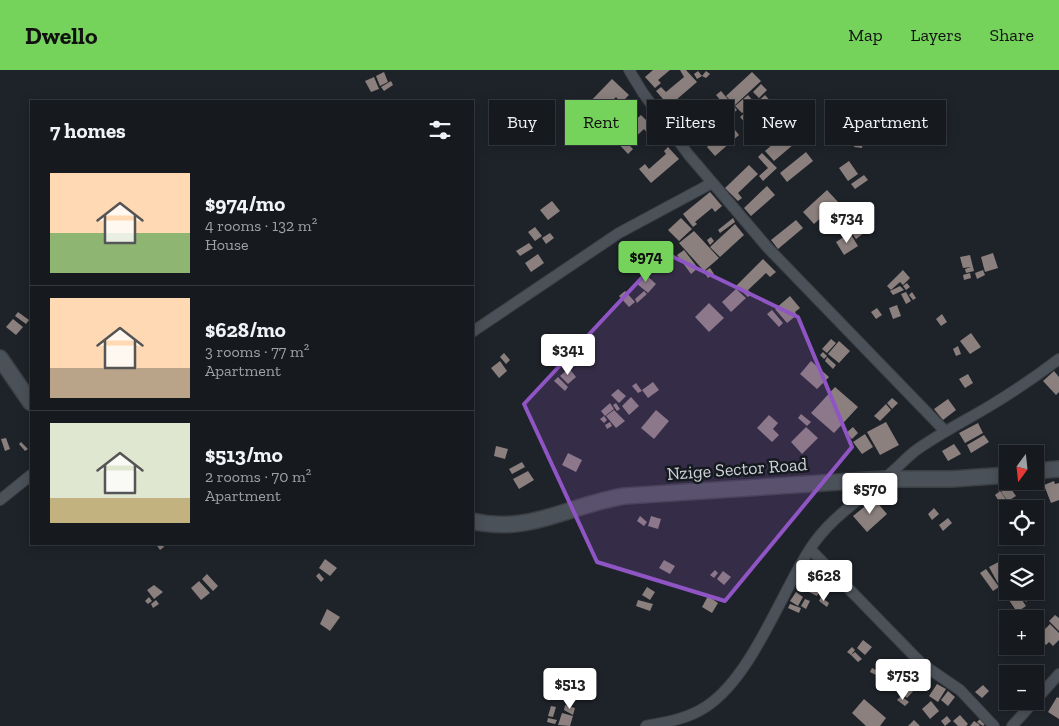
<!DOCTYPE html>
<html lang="en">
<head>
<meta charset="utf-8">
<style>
  :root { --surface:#161a1f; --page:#23272c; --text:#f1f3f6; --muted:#9ea1a4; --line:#35383d; --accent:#75d25b }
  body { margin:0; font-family:"Zilla Slab",serif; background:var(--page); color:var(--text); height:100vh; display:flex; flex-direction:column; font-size:19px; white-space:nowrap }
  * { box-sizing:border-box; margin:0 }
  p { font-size:16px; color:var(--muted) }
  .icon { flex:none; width:28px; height:28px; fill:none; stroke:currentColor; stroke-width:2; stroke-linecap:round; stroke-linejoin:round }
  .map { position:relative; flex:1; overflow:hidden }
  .side { position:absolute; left:30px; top:30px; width:444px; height:445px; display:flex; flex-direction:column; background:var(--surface); border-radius:0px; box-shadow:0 2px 12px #0003,0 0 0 1px var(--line) }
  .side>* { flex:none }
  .guide { position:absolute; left:489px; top:30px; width:475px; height:45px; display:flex; gap:10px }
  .needle { width:32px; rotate:195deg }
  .buttons { position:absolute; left:999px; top:375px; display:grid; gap:10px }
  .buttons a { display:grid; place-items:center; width:45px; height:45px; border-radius:0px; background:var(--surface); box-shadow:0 2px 12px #0003,0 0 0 1px var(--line); font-size:25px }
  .price { position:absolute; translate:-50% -42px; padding:0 11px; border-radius:5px; background:#fff; color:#222; font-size:16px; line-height:32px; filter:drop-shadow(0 1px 2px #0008) }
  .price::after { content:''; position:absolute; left:50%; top:30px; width:15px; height:11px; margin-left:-8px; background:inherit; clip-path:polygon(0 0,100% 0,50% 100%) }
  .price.active { background:var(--accent); color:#111 }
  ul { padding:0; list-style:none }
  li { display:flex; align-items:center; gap:15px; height:125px; padding:0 20px }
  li+li { border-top:1px solid var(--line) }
  li span { display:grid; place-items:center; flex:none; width:140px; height:100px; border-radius:0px; color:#555 }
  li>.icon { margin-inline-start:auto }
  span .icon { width:60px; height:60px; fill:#fffc; stroke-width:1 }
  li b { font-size:21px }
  h2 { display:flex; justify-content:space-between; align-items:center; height:60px; padding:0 20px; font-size:21px }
  .pill { padding:0 18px; border-radius:0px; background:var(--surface); box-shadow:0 2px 12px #0003,0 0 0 1px var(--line); font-size:18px; line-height:45px }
  .pill.active { background:var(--accent); color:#111 }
  header { display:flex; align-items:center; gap:30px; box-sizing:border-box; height:70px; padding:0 25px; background:var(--accent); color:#111 }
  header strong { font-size:24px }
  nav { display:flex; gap:28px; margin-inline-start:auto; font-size:18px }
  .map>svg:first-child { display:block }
  .building { fill:#8b807e }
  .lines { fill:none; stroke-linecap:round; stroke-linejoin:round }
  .street-casing { stroke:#3b4045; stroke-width:12 }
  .secondary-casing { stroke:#3b4045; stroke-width:18 }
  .street { stroke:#4b5158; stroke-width:10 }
  .secondary { stroke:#4b5158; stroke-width:15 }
  .marked { fill:#9055c4; fill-opacity:0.2; stroke:#9055c4; stroke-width:4; stroke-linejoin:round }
  .labels { text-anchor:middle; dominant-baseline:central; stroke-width:5; stroke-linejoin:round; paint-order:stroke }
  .street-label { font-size:18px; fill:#ced1d5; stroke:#151a20 }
</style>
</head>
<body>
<header>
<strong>Dwello</strong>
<nav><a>Map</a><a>Layers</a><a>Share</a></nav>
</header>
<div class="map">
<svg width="1059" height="656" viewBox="0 0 1059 656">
  <rect width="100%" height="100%" fill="#1e2329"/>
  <path class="building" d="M653,0H670L658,10L661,13L655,18L645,7Z
    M680,0H686L697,12L669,36L656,21L661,17L666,22L684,7Z
    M698,1L702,6L697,9L694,4Z
    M706,1L710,4L706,8L702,6Z
    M384,2L388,12L380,16L376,6Z
    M752,2L761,11L735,35L726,26Z
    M374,7L379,19L371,22L365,11Z
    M612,9L629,25L621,33L616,27L600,44L603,47L598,52L584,38Z
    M391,11L393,15L384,21L381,17Z
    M761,14L767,20L759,28L753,22Z
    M721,21L737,40L732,44L716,25Z
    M748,25L755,33L742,43L735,36Z
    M765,25L773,34L748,56L740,47Z
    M714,36L723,46L697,67L689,57Z
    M641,45L654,58L648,64L644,59L628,74L633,79L628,84L614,69Z
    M868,47L871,67L859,68L856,49Z
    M731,55L739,65L715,86L707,77Z
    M842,55L853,56V69H842Z
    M790,59L800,69L774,91L765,81Z
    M711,65L714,69L709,74L705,70Z
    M856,70L863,72L862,78L854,77Z
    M668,77L679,89L651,113L639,99L645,94L649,99L666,84L664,81Z
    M806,82L813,91L787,112L780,103Z
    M762,83L777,98L763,111L759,106L768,98L758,87Z
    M849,91L858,104L848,111L839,98Z
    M749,95L758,104L738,123L742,128L738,131L725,118Z
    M864,105L868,110L855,119L851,114Z
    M767,116L775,125L751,146L744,138Z
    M827,120L838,132L814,154L803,142Z
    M710,122L722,136L715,142L712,138L695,152L697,154L693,157L683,144Z
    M552,131L560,141L548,150L540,140Z
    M681,148L692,159L679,171L668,160Z
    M733,148L735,152L720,163L718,160Z
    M796,150L803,158L778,179L771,170Z
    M857,153L864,163L856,169L849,159Z
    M735,154L744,165L720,187L710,177Z
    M535,157L542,166L535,171L528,162Z
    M694,161L719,188L704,201L679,173Z
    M550,163L554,168L546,174L542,168Z
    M850,163L858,176L844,185L836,172Z
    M711,167L714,171L710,175L707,170Z
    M529,173L533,178L520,186L516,181Z
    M684,180L698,198L691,204L677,185Z
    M993,183L998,198L985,202L981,187Z
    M538,184L544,193L531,202L525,193Z
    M970,185L974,201L966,203L965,199L971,197L963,198L960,187Z
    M763,189L776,202L770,207L766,203L748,220L752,224L748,227L736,216Z
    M710,198L714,204L708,208L704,202Z
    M903,200L910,208L903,215L900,212L891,220L887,216Z
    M983,200L985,205L977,209L975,203Z
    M644,203L656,214L648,223L636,213Z
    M970,203L971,208L964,210L963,205Z
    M907,213L910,217L906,220L903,216Z
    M900,216L904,220L893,225L890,221Z
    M736,219L746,228L731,242L722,232Z
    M625,221L635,232L629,237L619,226Z
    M644,221L647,224L637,233L635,229Z
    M906,222L911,231L906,234L901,224Z
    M912,222L916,228L913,230L909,225Z
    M790,226L800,238L795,242L797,245L787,253L775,239Z
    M709,233L724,248L709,262L695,247Z
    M897,235L901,246L893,249L889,238Z
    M877,238L882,245L876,249L871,242Z
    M772,240L783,253L779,257L767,244Z
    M18,242L29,250L26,254L15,246Z
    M942,244L947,252L941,256L936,249Z
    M13,249L23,257L16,265L6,257Z
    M971,263L981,277L970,284L960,271Z
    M831,269L836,273L827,283L822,279Z
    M839,271L850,281L839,293L828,284Z
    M958,276L961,284L956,286L953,279Z
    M823,282L827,286L824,289L820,285Z
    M504,283L510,290L506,294L500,287Z
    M827,287L836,295L833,299L825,291Z
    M500,291L507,301L499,308L491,298Z
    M811,291L829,307L817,319L800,304Z
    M569,298L576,307L568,314L560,306Z
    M1054,301L1059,307V322L1056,325L1043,311Z
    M968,304L973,313L965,318L959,309Z
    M558,307L568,317L565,321L554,311Z
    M653,312L659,320L648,328L642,320Z
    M636,313L642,321L638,323L632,316Z
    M835,317L858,337L834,363L811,343Z
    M618,319L626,326L619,333L611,325Z
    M631,327L639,336L629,345L622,336Z
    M892,328L898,333L892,339L887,333Z
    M948,329L956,340L943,350L934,339Z
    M610,333L614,339L605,346L601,341Z
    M616,333L620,339L617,341L613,335Z
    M886,334L891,340L880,351L874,346Z
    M614,340L625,351L616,358L606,346Z
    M656,340L669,351L654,369L641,358Z
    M801,344L811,352L807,356L798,348Z
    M769,345L778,353L773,359L779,365L772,372L757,358Z
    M604,346L607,350L604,353L600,349Z
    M610,352L612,356L607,359L605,355Z
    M886,352L899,375L880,385L867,362Z
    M978,353L983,363L965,373L959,363Z
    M806,357L818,368L802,384L791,372Z
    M853,357L858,363L852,369L846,363Z
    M865,364L873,377L862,384L853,372Z
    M984,365L989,372L971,383L967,375Z
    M6,368L10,379L5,381L1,369Z
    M21,372L28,379L25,381L19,374Z
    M954,374L961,384L948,391L942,381Z
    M496,376L508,379L505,389L494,386Z
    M568,383L582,390L576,402L562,395Z
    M522,392L525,397L512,404L509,399Z
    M528,401L534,410L519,419L513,409Z
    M1054,411L1055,414L1059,413V430L1051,433L1044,415Z
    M1009,416L1016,426L1008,431L1001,422Z
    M1000,421L1008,432L1002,436L995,425Z
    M874,429L887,444L867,462L853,446Z
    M1007,434L1010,439H1008L1006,444L1002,437Z
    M934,438L939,444L932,450L928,444Z
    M640,446L647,452L644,456L637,451Z
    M651,446L661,449L658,459L648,456Z
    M948,448L952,453L943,461L939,455Z
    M156,474H162L164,477L160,480Z
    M1017,484L1028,494H1017L1012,489Z
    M1006,488L1010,494H1008V512L1000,517L989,497Z
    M325,489L337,498L330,506L319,498Z
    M664,490L675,496L670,504L659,498Z
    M986,499L999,517L993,521L980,503Z
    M715,500L718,503L714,508L710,505Z
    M723,501L731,507L724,515L717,509Z
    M319,503L324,509L321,512L316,506Z
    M207,504L218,516L213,521L202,509Z
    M812,508L823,513L817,526L807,521Z
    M199,511L210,523L201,530L191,518Z
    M154,515L163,522L154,529L147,520Z
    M647,517L655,522L650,530L642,525Z
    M1017,521H1027L1020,526Z
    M1029,521L1034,525L1026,532L1022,527Z
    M796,522L803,527L798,536L790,531Z
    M1018,524L1026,536L1017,542L1009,530Z
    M708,526L718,533L712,543L702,537Z
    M149,527L152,531L148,534L145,531Z
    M821,527L829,533L827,537L819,531Z
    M805,529L810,531L806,539L801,536Z
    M156,530L159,534L153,538L151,534Z
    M638,530L653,534L650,541L636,536Z
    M790,534L801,538L799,543L788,538Z
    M327,539L340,547L330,561L320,554Z
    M1055,545L1059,548V561L1049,551Z
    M1050,554L1059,563V570L1053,576L1049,572L1046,575L1038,566Z
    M863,570L872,577L865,585L857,578Z
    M852,577L855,580L851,585L847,582Z
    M855,582L862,589L858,592L851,585Z
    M887,596L894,601L888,608L881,603Z
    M872,598L880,602L878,606L870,602Z
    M923,600L928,606L919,615L914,609Z
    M909,612L916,618L907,628L900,622Z
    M937,614L946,619L938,632L929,626Z
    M983,615L989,621L982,628L975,622Z
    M948,621L955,627L948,636L941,630Z
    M901,626L909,632L905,636L897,630Z
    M1057,627L1059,628V649L1048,642Z
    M864,629L886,648L880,656H866L852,643Z
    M931,631L939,641L930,649L922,639Z
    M565,635L575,638L573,645L564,640Z
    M551,636L556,637L553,647L548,646Z
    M562,643L573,646L570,656L558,655Z
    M960,645L968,654L966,656H958L953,651Z
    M947,646L951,651L945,656L941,651Z
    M548,648L557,650L555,654L547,652Z
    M981,648L986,653L983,656L977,652Z
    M914,650L920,656H908Z
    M974,651L980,655L979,656H970Z"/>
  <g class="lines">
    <g class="street-casing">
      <path id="street" d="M629,0L643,23L688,84L768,178L945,361
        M472,262L619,163L712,113
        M0,430L31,405
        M810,479L922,594L960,620L994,656
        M646,656C667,652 688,649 707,636C752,606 780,525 810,479C828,450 858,431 884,409C895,400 904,390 915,381C940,363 967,350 993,334C1016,320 1038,305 1059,289
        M1012,656L1059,604"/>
    </g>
    <g class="secondary-casing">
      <path id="secondary" d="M0,288L31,333
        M1035,401L1059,399
        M472,451C530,465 571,434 625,426L885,409H952L1008,405"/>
    </g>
    <use href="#street" class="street"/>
    <use href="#secondary" class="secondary"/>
  </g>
  <path class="marked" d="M665,183L798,247L852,377L725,531L597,492L524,334Z"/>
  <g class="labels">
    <g class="street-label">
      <text transform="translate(737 399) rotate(-4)">Nzige Sector Road</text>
    </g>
  </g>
</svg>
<div class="buttons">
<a><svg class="needle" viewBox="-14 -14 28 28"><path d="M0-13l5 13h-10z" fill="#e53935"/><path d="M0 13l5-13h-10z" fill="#9ea1a4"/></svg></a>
<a><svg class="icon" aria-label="locate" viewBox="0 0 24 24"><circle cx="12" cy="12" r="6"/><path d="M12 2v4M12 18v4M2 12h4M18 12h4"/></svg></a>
<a><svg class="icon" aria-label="layers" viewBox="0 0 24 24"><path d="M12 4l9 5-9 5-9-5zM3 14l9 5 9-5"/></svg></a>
<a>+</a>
<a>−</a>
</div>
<b class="price" style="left:847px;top:174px">$734</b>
<b class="price active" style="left:646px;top:213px">$974</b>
<b class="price" style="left:568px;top:306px">$341</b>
<b class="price" style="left:870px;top:445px">$570</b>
<b class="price" style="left:824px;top:532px">$628</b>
<b class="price" style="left:903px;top:631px">$753</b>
<b class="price" style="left:570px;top:640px">$513</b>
<div class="guide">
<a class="pill">Buy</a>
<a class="pill active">Rent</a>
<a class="pill">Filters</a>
<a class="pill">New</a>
<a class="pill">Apartment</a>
</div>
<section class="side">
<h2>7 homes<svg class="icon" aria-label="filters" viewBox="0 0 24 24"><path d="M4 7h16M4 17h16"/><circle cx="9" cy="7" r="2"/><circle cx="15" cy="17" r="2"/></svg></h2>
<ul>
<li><span style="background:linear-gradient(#ffd9b3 60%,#8fb573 0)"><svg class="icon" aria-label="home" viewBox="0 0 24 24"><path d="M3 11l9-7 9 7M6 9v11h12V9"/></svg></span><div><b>$974/mo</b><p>4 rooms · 132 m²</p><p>House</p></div></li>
<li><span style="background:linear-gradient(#ffd9b3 70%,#b9a48a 0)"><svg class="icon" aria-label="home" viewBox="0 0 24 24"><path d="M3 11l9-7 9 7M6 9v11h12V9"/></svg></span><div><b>$628/mo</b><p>3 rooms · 77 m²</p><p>Apartment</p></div></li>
<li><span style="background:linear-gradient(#dfe7d0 75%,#c2b280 0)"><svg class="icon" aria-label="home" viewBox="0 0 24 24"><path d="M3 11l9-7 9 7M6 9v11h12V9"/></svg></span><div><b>$513/mo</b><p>2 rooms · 70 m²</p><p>Apartment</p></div></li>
</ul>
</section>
</div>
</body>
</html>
